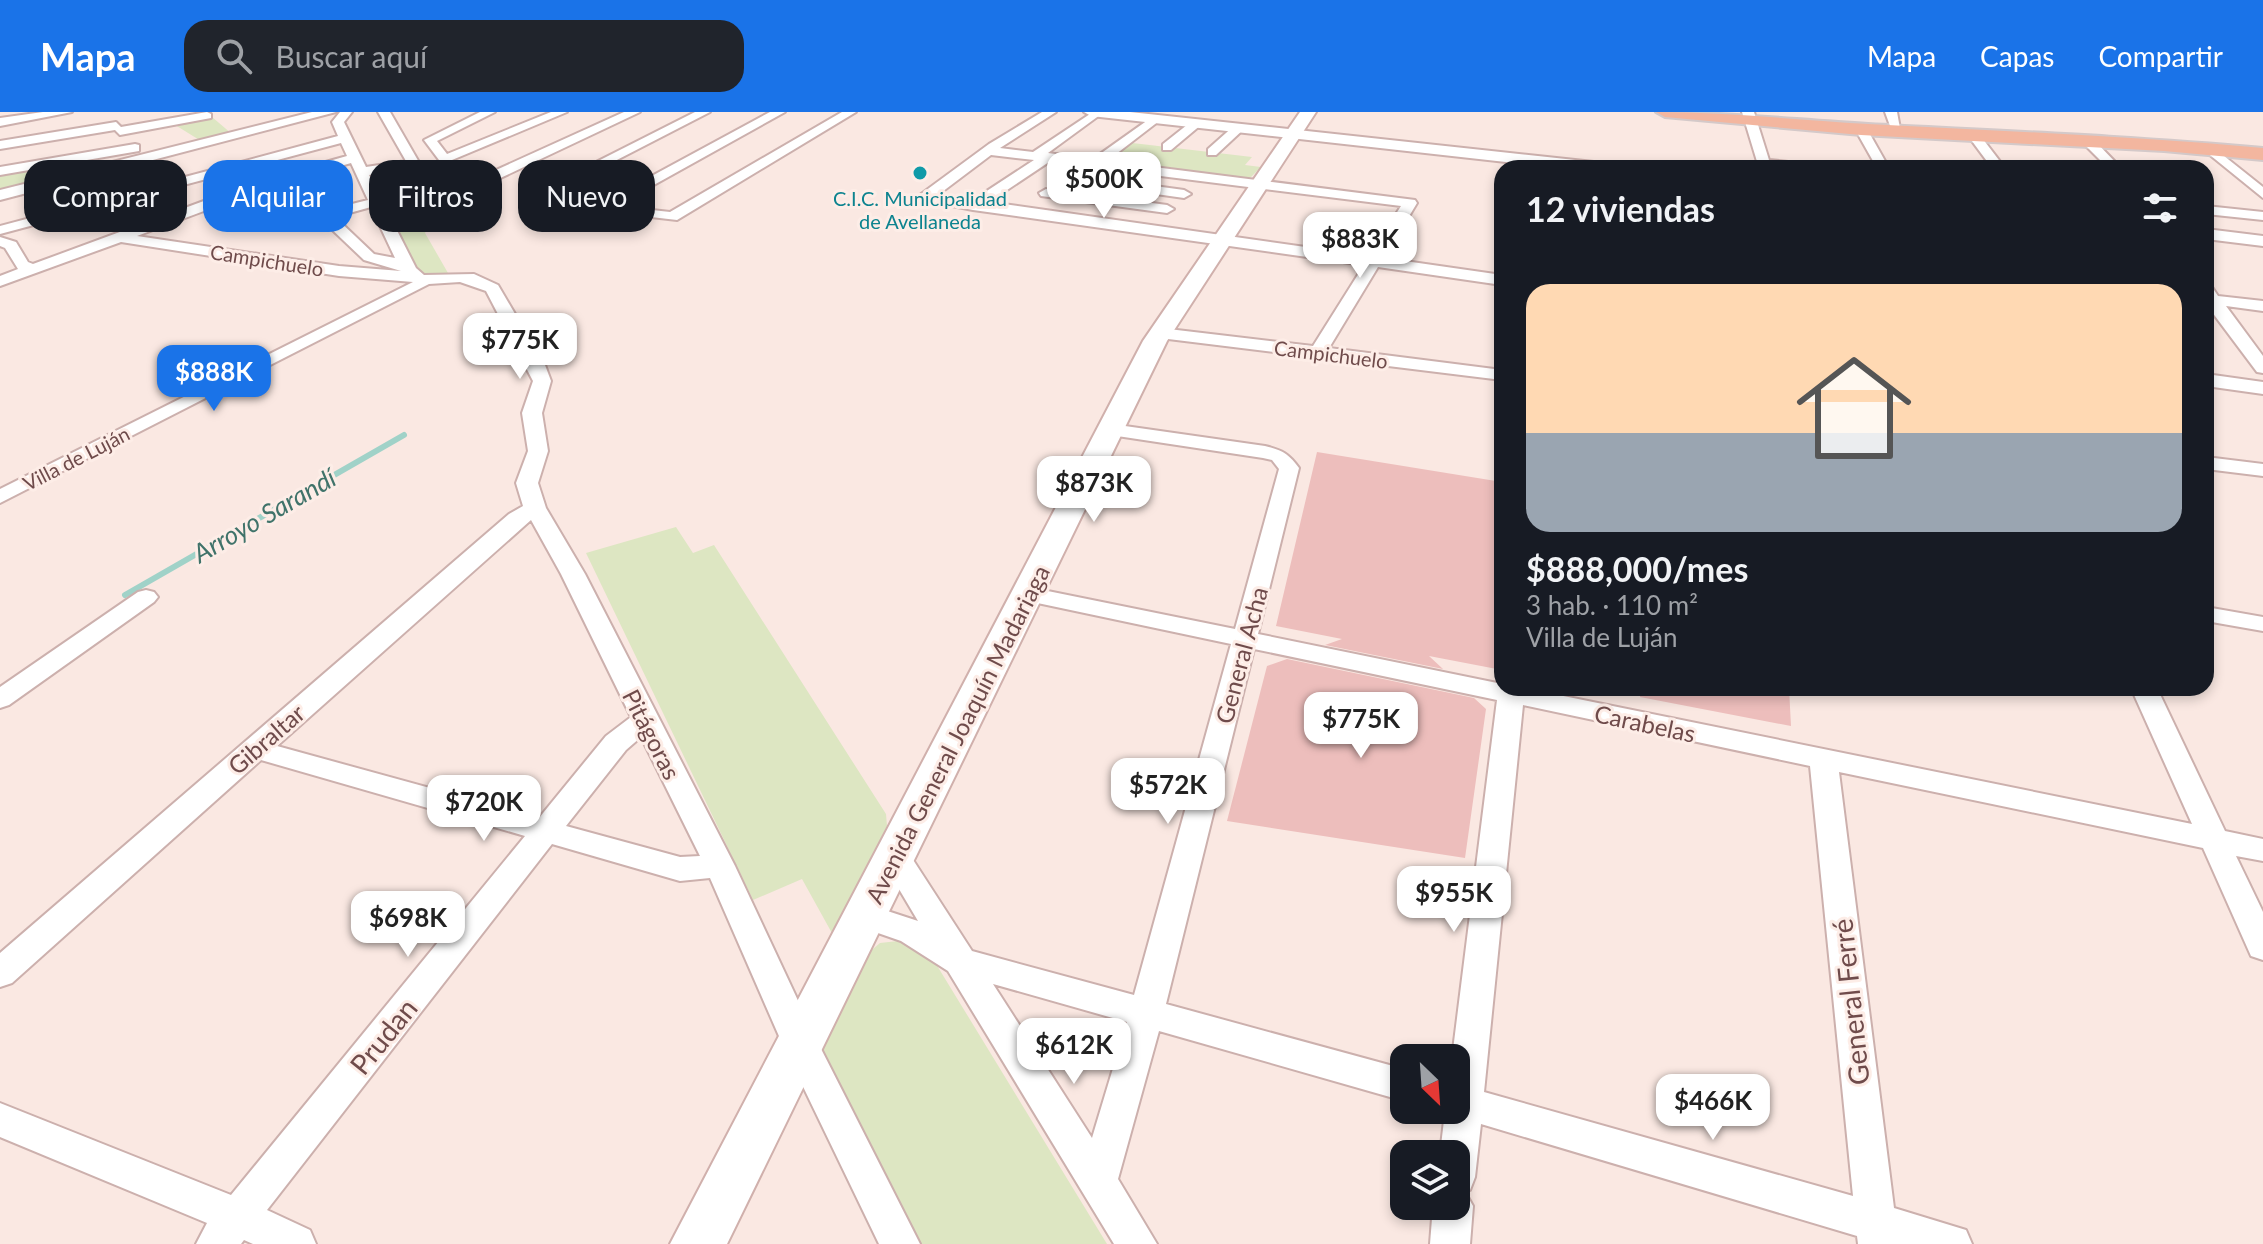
<!DOCTYPE html>
<html lang="es">
<head>
<meta charset="utf-8">
<style>
  :root { --surface:#171b24; --page:#20242c; --text:#f1f3f6; --muted:#9ea1a6; --accent:#1a73e8 }
  body { margin:0; font-family:Lato,sans-serif; background:var(--page); color:var(--text); height:100vh; display:flex; flex-direction:column; font-size:30px; white-space:nowrap }
  * { box-sizing:border-box; margin:0 }
  p { font-size:26px; color:var(--muted) }
  .icon { flex:none; width:44px; height:44px; fill:none; stroke:currentColor; stroke-width:2; stroke-linecap:round; stroke-linejoin:round }
  .map { position:relative; flex:1; overflow:hidden }
  .sheet { position:absolute; left:1494px; top:48px; width:720px; height:536px; display:flex; flex-direction:column; background:var(--surface); border-radius:24px; box-shadow:0 4px 12px #0003 }
  .sheet>* { flex:none }
  .banner { position:absolute; left:24px; top:48px; width:760px; height:72px; display:flex; gap:16px }
  .needle { width:52px; rotate:155deg }
  .controls { position:absolute; left:1390px; top:932px; display:grid; gap:16px }
  .controls a { display:grid; place-items:center; width:80px; height:80px; border-radius:16px; background:var(--surface); box-shadow:0 4px 12px #0003; font-size:40px }
  .price { position:absolute; translate:-50% -68px; padding:0 18px; border-radius:16px; background:#fff; color:#222; font-size:26px; line-height:52px; filter:drop-shadow(0 2px 4px #0008) }
  .price::after { content:''; position:absolute; left:50%; top:48px; width:24px; height:18px; margin-left:-12px; background:inherit; clip-path:polygon(0 0,100% 0,50% 100%) }
  .price.selected { background:var(--accent); color:#fff }
  ul { padding:0; list-style:none }
  li { display:grid; align-content:center; gap:16px; height:424px; padding:0 32px }
  li span { display:grid; place-items:center; height:248px; border-radius:24px; color:#555 }
  li>.icon { margin-inline-start:auto }
  span .icon { width:144px; height:144px; fill:#fffc; stroke-width:1 }
  li b { font-size:34px }
  h2 { display:flex; justify-content:space-between; align-items:center; height:96px; padding:0 32px; font-size:34px }
  .pill { padding:0 28px; border-radius:24px; background:var(--surface); box-shadow:0 4px 12px #0003; font-size:28px; line-height:72px }
  .pill.selected { background:var(--accent); color:#fff }
  header { display:flex; align-items:center; gap:48px; box-sizing:border-box; height:112px; padding:0 40px; background:var(--accent); color:#fff }
  header strong { font-size:38px }
  nav { display:flex; gap:44px; margin-inline-start:auto; font-size:28px }
  .search { width:560px; height:72px; background:var(--page); display:flex; align-items:center; gap:20px; box-sizing:border-box; padding:0 28px; border-radius:24px; color:var(--muted); font-size:30px }
  .map>svg:first-child { display:block }
  .green { fill:#dde6c2 }
  .lines { fill:none; stroke-linecap:round; stroke-linejoin:round }
  .stream { stroke:#a0d2c8; stroke-width:6 }
  .building { fill:#edbebc }
  .minor-casing { stroke:#ccb0ad; stroke-width:4 }
  .tertiary-casing { stroke:#ccb0ad; stroke-width:4 }
  .secondary-casing { stroke:#d0b0ac; stroke-width:4 }
  .primary-casing { stroke:#d4c9c9; stroke-width:4 }
  .minor { fill:#fff; fill-rule:evenodd }
  .tertiary { fill:#fff; fill-rule:evenodd }
  .secondary { fill:#fff; fill-rule:evenodd }
  .primary { fill:#f3b69f; fill-rule:evenodd }
  .culture-dot { fill:#0f9aa8; stroke:#fdede7; stroke-width:3 }
  .labels { text-anchor:middle; dominant-baseline:central; stroke-width:6; stroke-linejoin:round; paint-order:stroke }
  .far-culture-label { font-size:20px; fill:#0d838f; stroke:#fdede7 }
  .far-street-label { font-size:20px; fill:#6f4b4b; stroke:#fdede7 }
  .street-label { font-size:24px; fill:#6f4b4b; stroke:#fdede7 }
  .water-label { font-size:26px; font-style:italic; fill:#40736a; stroke:#fdede7 }
  .near-street-label { font-size:28px; fill:#6f4b4b; stroke:#fdede7 }
</style>
</head>
<body>
<header>
<strong>Mapa</strong>
<div class="search"><svg class="icon" aria-label="search" viewBox="0 0 24 24"><circle cx="10" cy="10" r="6"/><path d="M15 15l6 6"/></svg>Buscar aquí</div>
<nav><a>Mapa</a><a>Capas</a><a>Compartir</a></nav>
</header>
<div class="map">
<svg width="2263" height="1132" viewBox="0 0 2263 1132">
  <rect width="100%" height="100%" fill="#fae8e2"/>
  <path class="green" d="M212,5L232,22L201,29L172,11Z
    M1124,30L1252,45L1245,53L1261,55L1250,66L1099,48Z
    M69,49L84,59L0,79V61Z
    M407,55L413,66L402,68L420,100L434,103L440,113L428,116L425,121L448,161L432,163L416,160L367,61Z
    M676,415L693,441L714,433L886,702L887,714L833,823L802,767L753,788L586,441Z
    M898,829L918,834L933,847L1107,1132H921L823,939L822,930L860,848L880,831Z"/>
  <g class="lines">
    <path class="stream" d="M125,483L404,323"/>
  </g>
  <path class="building" d="M1317,340L1502,370V558L1429,544L1443,557L1325,533L1342,527L1276,514Z
    M1287,547L1474,586L1486,597L1465,746L1227,709L1267,554Z
    M1641,576H1789L1791,614L1640,585Z"/>
  <g class="lines">
    <g class="minor-casing">
      <path id="minor" d="M43,0H72L0,14V6Z
        M207,0L211,2V6L120,23L115,18L0,37V29L116,10L121,15Z
        M340,0H352L344,10L366,55L406,49L378,0H390L420,52L414,56L369,63L416,156L424,163L474,162L498,173L545,253L551,269L542,301L548,339L538,371L546,396L585,462L735,754L815,925L920,1132H879L782,931L710,766L680,769L552,732L267,1098L310,1118L316,1132H253L244,1128L241,1132H196L207,1111L0,1025V991L231,1083L525,724L261,648L12,871L0,875V841L509,402L523,394L516,371L528,339L522,301L533,269L486,179L460,170L429,172L0,391V377L413,170L339,164L121,130L0,174V164L18,157L5,136L0,134V125L16,130L28,150L33,152L258,69L347,44L341,31L0,122V114L128,80L108,63L98,60V54L118,57L140,77L338,24L332,10ZM351,51L368,88L320,100L270,92L263,96L270,100L323,109L364,148L401,159L339,154L137,124L268,75ZM371,95L395,146L374,142L335,105ZM531,408L561,462L631,605L606,624L539,706L277,634ZM641,625L700,744L680,745L566,714L626,638Z
        M480,0H495L437,29L447,42L551,0H567L452,48L470,66L485,63L624,0H640L494,69L468,75L448,60L424,28Z
        M695,0H710L545,85L600,92L770,0H785L616,94L670,100L842,0H856L677,108L530,91L523,87Z
        M1042,0H1056L1000,36L1033,40L1093,0H1104L1048,41L1093,47L1155,3L1161,7L1159,9L1107,49L1415,88L1417,91L1384,146L1502,163V173L1378,155L1329,236L1502,258V268L1160,226L1151,221L1160,216L1313,234L1364,153L973,98L921,88V82L989,32ZM991,43L1034,48L973,88L938,83ZM1049,50L1401,94L1369,144L989,90Z
        M1742,0H1754L1769,48L1809,52L1815,56H1759Z
        M1885,0H1897L1901,22H1893Z
        M1192,9L1202,12L1171,38H1163V32Z
        M1235,13L1245,16L1216,43H1208V37Z
        M1861,13L1867,17L1889,56H1877L1855,17Z
        M1971,22H1979L2005,56H1992L1969,25Z
        M2084,26H2092L2121,56H2108L2084,32Z
        M135,32L139,33V39L0,63V55Z
        M2209,32L2263,75V86L2205,39L2203,36Z
        M1140,72L1184,78L1191,82L1184,86L1135,79L1133,76Z
        M1046,77L1167,93L1174,97L1167,101L1041,84L1039,81Z
        M2206,94L2263,100V108L2206,102Z
        M2206,173L2212,175L2218,184L2263,189V199L2226,194L2263,244V261L2257,260L2206,192Z
        M2206,262L2263,270V282L2206,274Z
        M1111,312L1265,334C1282,338 1289,342 1299,356L1258,522L1502,572V576H1524L2192,712L2131,576H2157L2225,719L2263,727V749L2236,744L2263,800V848L2251,844L2203,736L1839,660L1894,1096L1966,1118L1972,1132H1858L1857,1124L1481,1012L1475,1065L1470,1078L1465,1080L1473,1094L1470,1132H1430L1433,1094H1456V1042H1440L1445,1000L1442,998H1456V946H1452L1497,588L1254,537L1166,892L1404,957V989L1159,919L1118,1067L1157,1132H1114L948,859L901,829L855,813L850,804L855,795L866,792L918,809L880,745L884,737L895,734L906,737L972,839L1134,883L1231,532L1028,489L1020,487L1016,482L1020,477L1028,475L1235,517L1279,357L1272,348L1263,346L1104,322L1101,318L1104,314ZM1523,593L1810,654L1853,1084L1484,980ZM993,872L1127,910L1092,1026Z
        M2206,345L2263,352V364L2206,357Z
        M146,478L154,480L158,485L154,490L9,593L0,596V575L138,480Z
        M2206,495L2263,505V519L2206,509Z"/>
    </g>
    <g class="tertiary-casing">
      <path id="tertiary" d="M312,0H336L0,88V78Z
        M1084,0H1130L1603,51L1611,56H1560L1091,4Z
        M2206,117L2263,124V134L2206,127Z"/>
    </g>
    <g class="secondary-casing">
      <path id="secondary" d="M1300,0H1316L1167,229L727,1132H670L1143,229Z"/>
    </g>
    <g class="primary-casing">
      <path id="primary" d="M1656,0C1727,0 1797,8 1868,12C2000,19 2132,24 2263,36V48L2164,39L1861,23L1665,5Z"/>
    </g>
    <use href="#minor" class="minor"/>
    <use href="#tertiary" class="tertiary"/>
    <use href="#secondary" class="secondary"/>
    <use href="#primary" class="primary"/>
  </g>
  <circle class="culture-dot" cx="920" cy="61" r="8"/>
  <g class="labels">
    <g class="far-culture-label">
      <text x="920" y="86">C.I.C. Municipalidad<tspan x="920" dy="23">de Avellaneda</tspan></text>
    </g>
    <g class="far-street-label">
      <text transform="translate(267 148) rotate(9)">Campichuelo</text>
      <text transform="translate(1331 242) rotate(7)">Campichuelo</text>
      <text transform="translate(76 346) rotate(-27)">Villa de Luján</text>
    </g>
    <g class="street-label">
      <text transform="translate(1241 543) rotate(-75)">General Acha</text>
      <text transform="translate(1645 611) rotate(12)">Carabelas</text>
      <text transform="translate(652 622) rotate(63)">Pitágoras</text>
      <text transform="translate(957 622) rotate(-63)">Avenida General Joaquín Madariaga</text>
      <text transform="translate(266 627) rotate(-41)">Gibraltar</text>
    </g>
    <g class="water-label">
      <text transform="translate(264 403) rotate(-30)">Arroyo Sarandí</text>
    </g>
    <g class="near-street-label">
      <text transform="translate(1850 890) rotate(-96)">General Ferré</text>
      <text transform="translate(383 924) rotate(-51)">Prudan</text>
    </g>
  </g>
</svg>
<div class="controls">
<a><svg class="needle" viewBox="-14 -14 28 28"><path d="M0-13l5 13h-10z" fill="#e53935"/><path d="M0 13l5-13h-10z" fill="#9ea1a6"/></svg></a>
<a><svg class="icon" aria-label="layers" viewBox="0 0 24 24"><path d="M12 4l9 5-9 5-9-5zM3 14l9 5 9-5"/></svg></a>
</div>
<b class="price" style="left:1104px;top:108px">$500K</b>
<b class="price" style="left:1360px;top:168px">$883K</b>
<b class="price" style="left:520px;top:269px">$775K</b>
<b class="price selected" style="left:214px;top:301px">$888K</b>
<b class="price" style="left:1094px;top:412px">$873K</b>
<b class="price" style="left:1361px;top:648px">$775K</b>
<b class="price" style="left:1168px;top:714px">$572K</b>
<b class="price" style="left:484px;top:731px">$720K</b>
<b class="price" style="left:1454px;top:822px">$955K</b>
<b class="price" style="left:408px;top:847px">$698K</b>
<b class="price" style="left:1074px;top:974px">$612K</b>
<b class="price" style="left:1713px;top:1030px">$466K</b>
<div class="banner">
<a class="pill">Comprar</a>
<a class="pill selected">Alquilar</a>
<a class="pill">Filtros</a>
<a class="pill">Nuevo</a>
</div>
<section class="sheet">
<h2>12 viviendas<svg class="icon" aria-label="filters" viewBox="0 0 24 24"><path d="M4 7h16M4 17h16"/><circle cx="9" cy="7" r="2"/><circle cx="15" cy="17" r="2"/></svg></h2>
<ul>
<li><span style="background:linear-gradient(#ffd9b3 60%,#9aa5b1 0)"><svg class="icon" aria-label="home" viewBox="0 0 24 24"><path d="M3 11l9-7 9 7M6 9v11h12V9"/></svg></span><div><b>$888,000/mes</b><p>3 hab. · 110 m²</p><p>Villa de Luján</p></div></li>
</ul>
</section>
</div>
</body>
</html>
